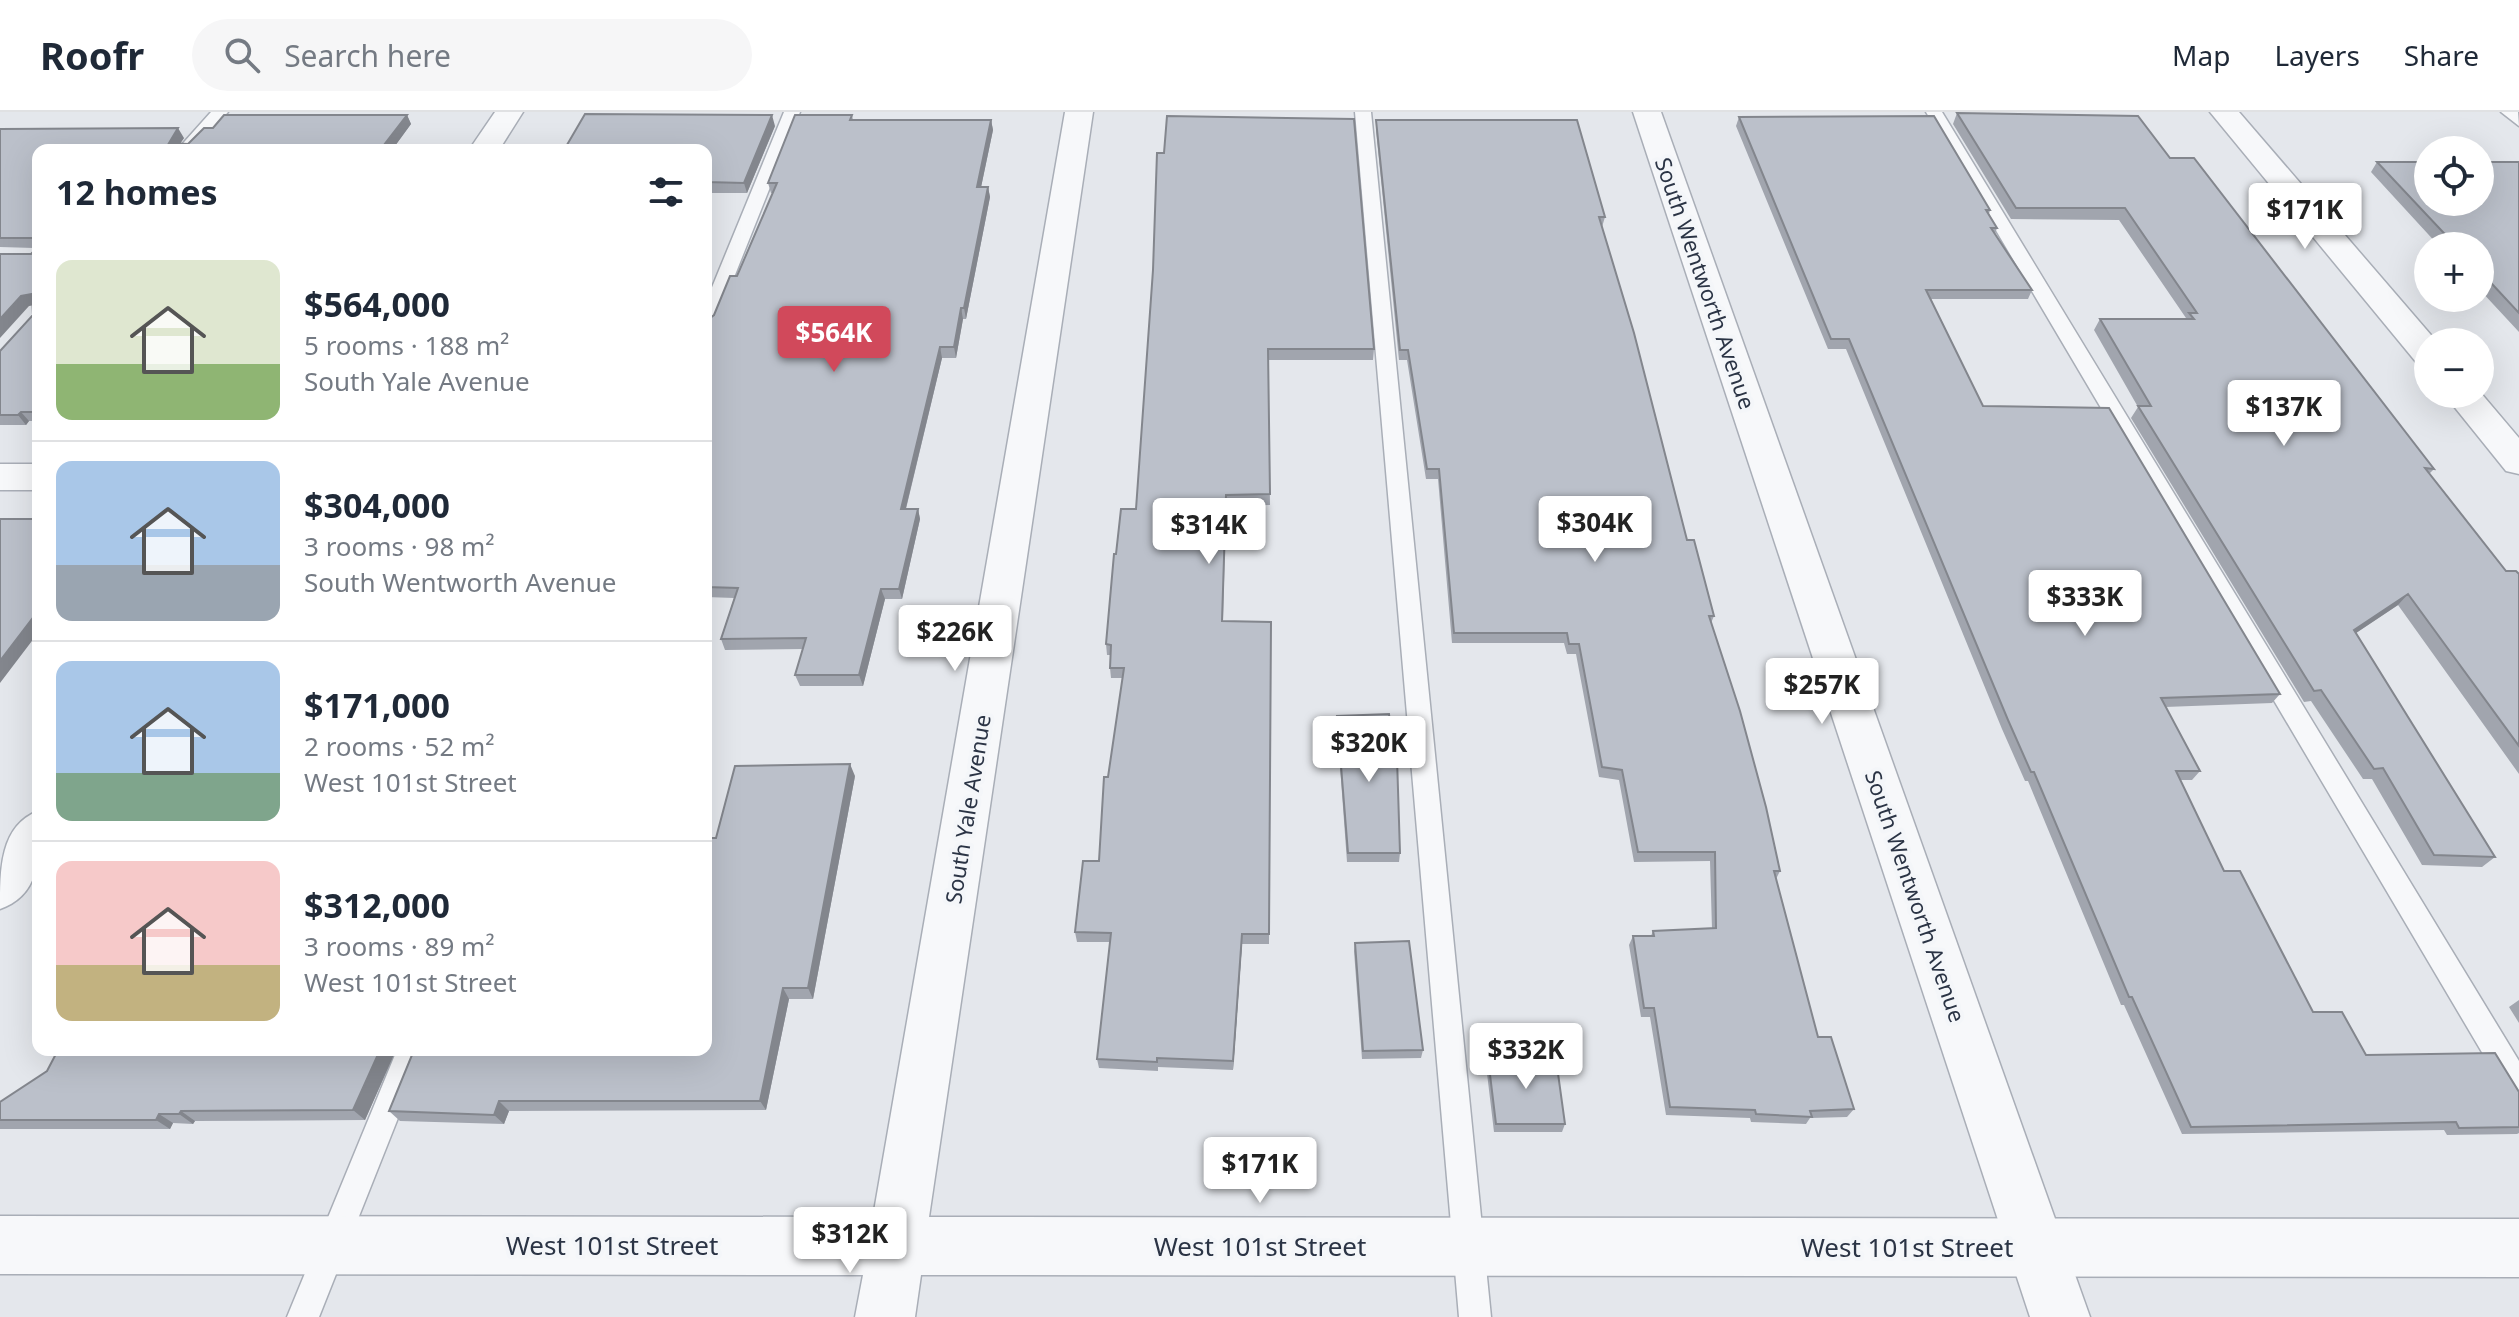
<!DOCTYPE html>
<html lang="en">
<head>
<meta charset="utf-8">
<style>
  :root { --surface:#fff; --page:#f6f6f7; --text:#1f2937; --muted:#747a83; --line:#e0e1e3; --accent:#d1495b }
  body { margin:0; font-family:"Noto Sans",sans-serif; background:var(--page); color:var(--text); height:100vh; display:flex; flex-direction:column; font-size:30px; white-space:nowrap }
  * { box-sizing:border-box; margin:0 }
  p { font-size:26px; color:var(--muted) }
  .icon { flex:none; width:44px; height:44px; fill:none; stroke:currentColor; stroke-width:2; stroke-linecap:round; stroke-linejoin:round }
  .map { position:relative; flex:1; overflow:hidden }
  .details { position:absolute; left:32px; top:32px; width:680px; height:912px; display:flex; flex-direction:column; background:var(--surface); border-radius:16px; box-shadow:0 8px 32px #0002 }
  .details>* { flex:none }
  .fabs { position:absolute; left:2414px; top:24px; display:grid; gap:16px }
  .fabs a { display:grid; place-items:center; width:80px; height:80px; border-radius:50%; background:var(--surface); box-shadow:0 8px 32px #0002; font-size:40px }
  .price { position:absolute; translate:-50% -68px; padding:0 18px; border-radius:8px; background:#fff; color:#222; font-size:26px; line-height:52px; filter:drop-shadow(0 2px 4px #0008) }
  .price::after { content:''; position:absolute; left:50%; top:48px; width:24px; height:18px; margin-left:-12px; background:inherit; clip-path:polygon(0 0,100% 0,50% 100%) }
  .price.current { background:var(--accent); color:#fff }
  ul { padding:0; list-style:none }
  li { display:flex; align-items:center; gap:24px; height:200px; padding:0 24px }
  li+li { border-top:2px solid var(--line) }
  li span { display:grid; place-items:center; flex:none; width:224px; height:160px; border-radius:16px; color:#555 }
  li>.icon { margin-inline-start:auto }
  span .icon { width:96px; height:96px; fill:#fffc; stroke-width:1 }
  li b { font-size:34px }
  h2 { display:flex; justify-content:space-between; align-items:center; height:96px; padding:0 24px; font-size:34px }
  header { display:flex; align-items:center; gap:48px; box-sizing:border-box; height:112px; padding:0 40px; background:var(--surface); border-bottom:2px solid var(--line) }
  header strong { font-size:38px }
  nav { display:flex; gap:44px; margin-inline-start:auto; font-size:28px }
  .search { width:560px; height:72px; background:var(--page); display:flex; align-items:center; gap:20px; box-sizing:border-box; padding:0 28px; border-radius:44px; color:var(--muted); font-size:30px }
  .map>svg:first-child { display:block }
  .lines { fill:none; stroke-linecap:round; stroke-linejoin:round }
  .service-casing { stroke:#a9aeb7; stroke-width:3 }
  .minor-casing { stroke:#a9aeb7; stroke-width:3 }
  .tertiary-casing { stroke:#a9aeb7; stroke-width:3 }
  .service { fill:#f7f8fa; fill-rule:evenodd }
  .minor { fill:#f7f8fa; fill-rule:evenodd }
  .tertiary { fill:#f7f8fa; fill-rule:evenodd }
  .wall { fill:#a1a5ae }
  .shaded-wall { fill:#83868d }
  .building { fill:#bbc0ca; stroke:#83868d; stroke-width:2 }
  .labels { text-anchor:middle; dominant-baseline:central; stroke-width:8; stroke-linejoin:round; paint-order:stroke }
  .street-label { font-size:22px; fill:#2b3445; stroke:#f4f6f9 }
  .near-street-label { font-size:26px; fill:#2b3445; stroke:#f4f6f9 }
</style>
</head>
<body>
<header>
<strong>Roofr</strong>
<div class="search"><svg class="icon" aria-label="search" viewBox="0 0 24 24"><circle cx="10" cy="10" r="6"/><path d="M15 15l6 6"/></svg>Search here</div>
<nav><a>Map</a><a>Layers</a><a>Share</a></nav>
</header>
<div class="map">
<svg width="2519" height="1205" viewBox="0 0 2519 1205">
  <rect width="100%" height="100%" fill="#e4e7ec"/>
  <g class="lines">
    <g class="service-casing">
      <path id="service" d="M211,0H228L194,38H177Z
        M784,0H800L715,213L706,219V190Z
        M1355,0H1371L1491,1205H1459Z
        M1926,0H1942L2519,949V990L2509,986Z
        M2501,0H2518L2519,14Z
        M397,938H425L319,1205H287Z"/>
    </g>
    <g class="minor-casing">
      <path id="minor" d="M495,0H523L499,38H469Z
        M1065,0H1093L929,1105L2519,1107V1165L921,1163L915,1205H855L863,1163L0,1162V1104L873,1105Z
        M2210,0H2239L2437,230H2428V253L2416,250Z
        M2480,280L2519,326V362L2506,359L2444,282Z
        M0,352H38V378H0Z
        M38,699C38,738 45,781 0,797C0,757 0,714 38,699Z"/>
    </g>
    <g class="tertiary-casing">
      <path id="tertiary" d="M1633,0H1661L2090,1205H2030Z"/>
    </g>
    <use href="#service" class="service"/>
    <use href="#minor" class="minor"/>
    <use href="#tertiary" class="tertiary"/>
  </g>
  <path class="wall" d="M1957,1L2170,46L2434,357L2429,362L2506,459L2519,462V662L2398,493L2356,521L2495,745L2482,755L2422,753L2372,667H2363L2311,589L2304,590L2131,306L2138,295L2094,218L2100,207L2186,206L2119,108L2011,107L1953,12Z
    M407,3L411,12L392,38H38V309H29L26,313H0V239L33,203L32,193L29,194L31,142L34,139V136L0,135V17L184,26L180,31L188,32Z
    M852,3L853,8H991L993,18L981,75H988L990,85L966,207H963L956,246H942L906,397H918L920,407L902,487H885L863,574H800L795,563L803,537L725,538L721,527L734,486L706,485V209L714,203L737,164L773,81H771L768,71Z
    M1739,5L1990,98L1989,102L1997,116L1995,122L2032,178L2028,187H1931L1983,294L2280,582L2272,591L2165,595L2200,659L2192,668H2180L2224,759L2313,900L2366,943L2519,980V1021L2517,1022L2447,1023L2444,1018L2182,1022L2124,893H2121L2028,669H2025L2002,617L1846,237H1828L1736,14Z
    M1376,8L1605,105L1602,115L1687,428L1714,504L1711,511L1780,759L1776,767L1818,925L1854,997L1847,1005L1810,1006L1806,1012L1751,1010L1750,1006L1666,1003L1650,905H1641L1629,833L1633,824H1651L1653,819L1712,817L1710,749L1634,750L1619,668L1599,665L1576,542H1567L1564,531H1452L1438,367H1426L1407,248H1399L1376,18Z
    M775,14L747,81H706V38Z
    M1164,41L1374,237L1373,248H1268L1270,393L1226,394L1223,509L1271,510L1269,832H1242L1233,958L1158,955V959L1099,956L1097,947L1110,830H1077L1075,820L1099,749L1108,665L1123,566H1111L1110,556V543H1107L1106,532L1116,442L1136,397Z
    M2377,50H2519V220L2480,178V134H2439L2371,60Z
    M1337,604L1394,646L1400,741L1399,750H1347L1337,613Z
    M855,664L813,887H789L766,998L509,999L504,1012L400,1009L389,999L706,938Z
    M1355,831L1423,938L1421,946L1362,947L1354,839Z
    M2519,888V911L2509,895Z
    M396,938L365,1008L195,1009L193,1012L173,1011L170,1017H0V990L47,959Z
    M1488,946L1565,1012L1562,1020H1494L1486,953Z"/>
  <path class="shaded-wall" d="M407,3L411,12L392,38H380Z
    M772,3L775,14L747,81L744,71Z
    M991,8L993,18L979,85L977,75Z
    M178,16L184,26L176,38L169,31Z
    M988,75L990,85L966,207L964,196Z
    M706,166L709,175L706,182Z
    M32,182L38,192L29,194L0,226V207L21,184Z
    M961,196L963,207L956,246L954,235Z
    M940,235L942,246L903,408L901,397Z
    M21,300L29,309L26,313L18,303Z
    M918,397L920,407L902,487L899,477Z
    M881,477L885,487L863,574L859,563Z
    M2408,482L2398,493L2344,529L2354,518Z
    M38,499V521L0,571V549Z
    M850,652L855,664L813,887L808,876Z
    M1242,822V832L1233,958V949Z
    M783,876L789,887L766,998L760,989Z
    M380,938H396L365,1008L353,998Z
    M499,989L509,999L504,1012L494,1003Z
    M181,999L195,1009L193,1012L179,1002Z
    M159,1002L173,1011L170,1017L156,1008Z"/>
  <path class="building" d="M1957,1L2138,4L2170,46H2194L2434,357L2425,356L2506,459H2516L2519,462V634L2408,482L2354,518L2495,745L2434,743L2383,656L2374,657L2321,578L2314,579L2138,294H2151L2100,207H2194L2189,201H2197L2125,96H2016Z
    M585,2L772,3L744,71L706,70V38H564Z
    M224,3H407L380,38H38V300H21L18,303H0V239L33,203L32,182L21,184L0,207V142H31L34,139L33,126H0V17L178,16L169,31L188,32L204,16H213Z
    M795,3H852L850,8H991L977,75H988L964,196H961L954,235H940L901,397H918L899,477H881L859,563H795L806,526L721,527L738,476L706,475V209L714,203L730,164H737L777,71H768Z
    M1167,4L1354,7L1374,237H1268L1270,382L1226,383L1222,509L1271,510L1269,822H1242L1233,949L1157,946V950L1097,947L1111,821L1075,820L1083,749H1099L1104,665H1108L1124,556H1110L1111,533L1106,532L1114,442H1116L1121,397H1136L1153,158L1157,41H1164Z
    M1934,4L1990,98H1986L1997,116H1991L2032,178H1926L1983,294L2109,296L2280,582L2161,586L2200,659H2176L2224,759H2240L2313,900H2342L2366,943L2495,941L2519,980V1015L2459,1016L2456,1010L2191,1015L2132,885H2129L2034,660H2031L2008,608L1849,227H1831L1739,5Z
    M1376,8H1577L1605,105H1599L1634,221L1687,428H1694L1714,504H1709L1740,599L1766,695L1780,759H1774L1818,925H1831L1854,997L1810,999L1812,1005L1756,1002L1755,998L1670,995L1654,896H1644L1633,824H1654L1653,819L1716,816L1715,740H1638L1622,658L1602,655L1579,532H1569L1567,521H1454L1439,357H1427L1408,238H1400Z
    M2377,50H2428V90H2480V50H2519V201L2480,159V134H2456Z
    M0,407H38V499L0,549Z
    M1389,602L1394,646H1397L1400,741H1348L1337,604Z
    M850,652L808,876H783L760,989H499L494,1003L389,999L414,938H706V726H716L735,654Z
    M1409,829L1423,938L1363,939L1355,831Z
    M58,938H380L353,998L181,999L179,1002H159L156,1008H0V990L47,959Z
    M1488,946L1556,947L1565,1012H1496Z"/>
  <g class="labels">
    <g class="street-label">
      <text transform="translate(1706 171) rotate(71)">South Wentworth Avenue</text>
      <text transform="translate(967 697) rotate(-81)">South Yale Avenue</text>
      <text transform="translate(1916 784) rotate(71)">South Wentworth Avenue</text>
    </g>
    <g class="near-street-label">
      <text x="612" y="1133">West 101st Street</text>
      <text x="1260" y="1134">West 101st Street</text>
      <text x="1907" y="1135">West 101st Street</text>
    </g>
  </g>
</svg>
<div class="fabs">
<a><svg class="icon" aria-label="locate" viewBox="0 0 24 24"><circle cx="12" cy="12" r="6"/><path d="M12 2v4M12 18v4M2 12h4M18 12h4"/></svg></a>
<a>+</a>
<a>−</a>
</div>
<b class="price" style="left:2305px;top:139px">$171K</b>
<b class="price current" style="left:834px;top:262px">$564K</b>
<b class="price" style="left:2284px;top:336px">$137K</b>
<b class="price" style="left:1595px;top:452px">$304K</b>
<b class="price" style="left:1209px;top:454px">$314K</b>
<b class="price" style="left:2085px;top:526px">$333K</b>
<b class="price" style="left:955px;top:561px">$226K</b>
<b class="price" style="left:1822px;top:614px">$257K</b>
<b class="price" style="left:1369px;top:672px">$320K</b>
<b class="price" style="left:1526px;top:979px">$332K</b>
<b class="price" style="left:1260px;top:1093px">$171K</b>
<b class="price" style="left:850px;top:1163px">$312K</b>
<section class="details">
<h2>12 homes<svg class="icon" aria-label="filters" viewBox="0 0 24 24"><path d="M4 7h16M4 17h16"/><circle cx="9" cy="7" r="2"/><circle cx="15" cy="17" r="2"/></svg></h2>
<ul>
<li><span style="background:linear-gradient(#dfe7d0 65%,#8fb573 0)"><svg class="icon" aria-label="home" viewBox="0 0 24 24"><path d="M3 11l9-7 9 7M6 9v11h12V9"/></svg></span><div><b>$564,000</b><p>5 rooms · 188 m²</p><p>South Yale Avenue</p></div></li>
<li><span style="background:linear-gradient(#a9c7e8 65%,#9aa5b1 0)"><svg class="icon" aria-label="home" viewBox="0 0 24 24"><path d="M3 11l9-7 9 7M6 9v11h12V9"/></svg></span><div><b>$304,000</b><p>3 rooms · 98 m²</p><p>South Wentworth Avenue</p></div></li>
<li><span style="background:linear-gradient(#a9c7e8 70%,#7fa58c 0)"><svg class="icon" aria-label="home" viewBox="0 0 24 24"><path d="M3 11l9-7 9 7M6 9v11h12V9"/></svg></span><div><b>$171,000</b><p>2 rooms · 52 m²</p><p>West 101st Street</p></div></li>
<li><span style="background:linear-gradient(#f6c9c9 65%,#c2b280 0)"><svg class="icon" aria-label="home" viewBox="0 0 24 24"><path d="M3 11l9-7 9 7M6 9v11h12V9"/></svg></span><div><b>$312,000</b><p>3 rooms · 89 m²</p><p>West 101st Street</p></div></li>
</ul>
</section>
</div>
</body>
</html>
